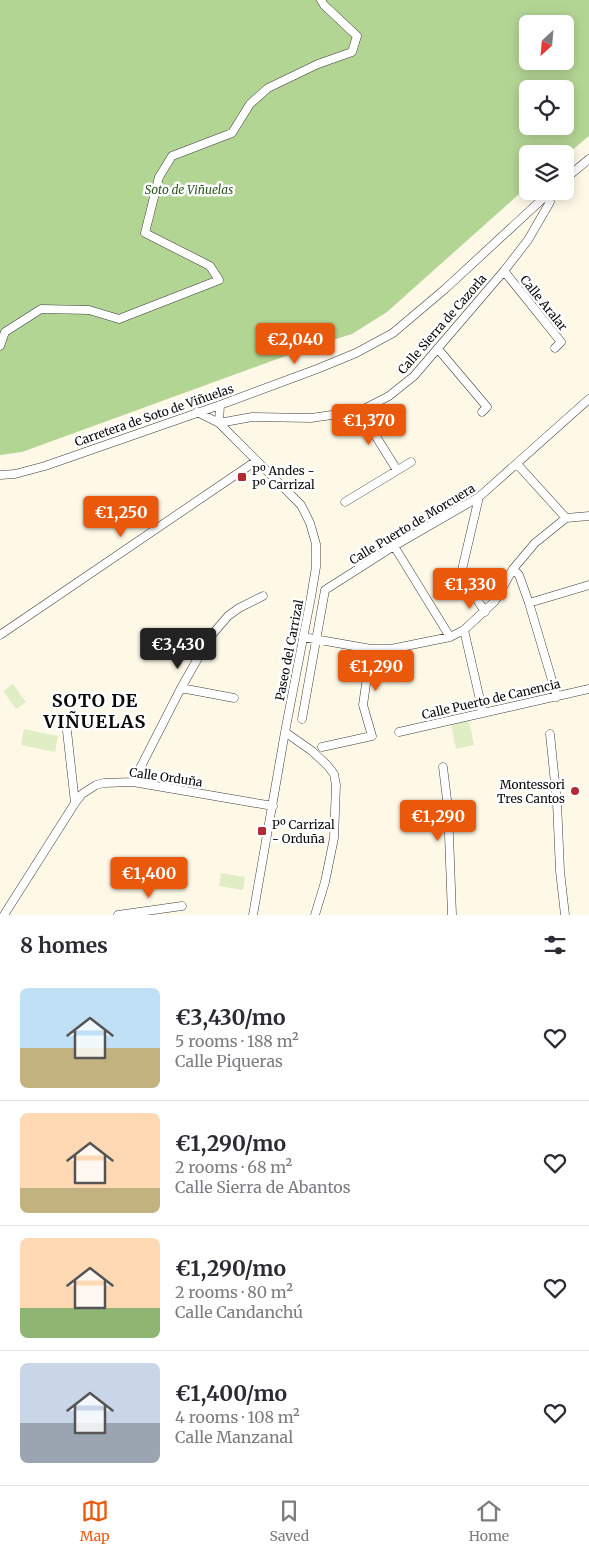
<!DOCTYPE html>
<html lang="en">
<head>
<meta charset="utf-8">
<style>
  :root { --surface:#fff; --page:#f2f2f3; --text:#2b2b33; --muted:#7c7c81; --line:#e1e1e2; --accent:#ea580c }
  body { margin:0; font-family:Merriweather,serif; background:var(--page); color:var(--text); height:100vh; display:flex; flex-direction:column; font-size:19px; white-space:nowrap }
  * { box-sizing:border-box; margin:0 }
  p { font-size:16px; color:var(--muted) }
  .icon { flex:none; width:28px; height:28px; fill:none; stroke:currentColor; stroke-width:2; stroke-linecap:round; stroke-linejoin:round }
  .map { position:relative; height:915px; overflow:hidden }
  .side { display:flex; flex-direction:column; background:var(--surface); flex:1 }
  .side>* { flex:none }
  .needle { width:32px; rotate:206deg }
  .fabs { position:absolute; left:519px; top:15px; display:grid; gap:10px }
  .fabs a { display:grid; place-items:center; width:55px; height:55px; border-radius:8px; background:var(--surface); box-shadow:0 2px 12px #0003; font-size:25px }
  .price { position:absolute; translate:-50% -42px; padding:0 11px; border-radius:5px; background:var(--accent); color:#fff; font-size:16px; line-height:32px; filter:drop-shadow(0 1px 2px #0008) }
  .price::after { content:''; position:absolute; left:50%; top:30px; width:15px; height:11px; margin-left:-8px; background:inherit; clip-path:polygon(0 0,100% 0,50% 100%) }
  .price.current { background:#222; color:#fff }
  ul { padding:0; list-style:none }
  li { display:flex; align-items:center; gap:15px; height:125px; padding:0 20px }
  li+li { border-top:1px solid var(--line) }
  li span { display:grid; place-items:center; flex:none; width:140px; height:100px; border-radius:8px; color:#555 }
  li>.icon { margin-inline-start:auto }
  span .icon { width:60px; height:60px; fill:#fffc; stroke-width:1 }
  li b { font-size:21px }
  h2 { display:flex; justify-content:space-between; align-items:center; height:60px; padding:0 20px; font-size:21px }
  .tab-bar { display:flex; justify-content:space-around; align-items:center; height:70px; border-top:1px solid var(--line); background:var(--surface); font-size:14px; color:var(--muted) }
  .tab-bar a { display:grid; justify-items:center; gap:2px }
  .tab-bar .current { color:var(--accent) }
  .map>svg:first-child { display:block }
  .forest { fill:#b3d594; fill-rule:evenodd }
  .pitch { fill:#e0edc5 }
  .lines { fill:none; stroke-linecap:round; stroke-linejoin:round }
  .minor-casing { stroke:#3c3c3c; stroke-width:9 }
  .minor { stroke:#fff; stroke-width:8 }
  .poi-dot { fill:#b12a34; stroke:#fff; stroke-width:2 }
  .labels { text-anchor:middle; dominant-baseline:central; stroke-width:5; stroke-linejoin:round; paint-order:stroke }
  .park-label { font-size:12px; font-style:italic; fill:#2d5c1e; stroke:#fff }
  .street-label { font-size:12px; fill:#090909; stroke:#fff }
  .poi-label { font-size:12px; fill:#090909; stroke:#fff; text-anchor:start }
  .district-label { font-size:18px; font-weight:bold; letter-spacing:1px; fill:#090909; stroke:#fff }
</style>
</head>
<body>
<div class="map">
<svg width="589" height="915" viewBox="0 0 589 915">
  <rect width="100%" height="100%" fill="#fef9e7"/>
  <path class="forest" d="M0,0H589V136L565,156V154H528L527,187L387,312L352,334L310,347L22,452L0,455ZM528,24H565V61H528ZM528,89H565V126H528Z"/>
  <path class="pitch" d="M13,684L26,702L16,709L3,691Z
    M469,720L474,745L456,749L451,724Z
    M24,729L58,736L55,752L21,745Z
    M221,873L245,877L243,890L219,886Z"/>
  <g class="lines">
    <g class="minor-casing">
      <path id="minor" d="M565,179L589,159
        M504,271L561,342L555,348
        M0,346L5,332L41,309L89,310L119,319L219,280L210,266L145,233L159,177L172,156L232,133L250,104L268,88L318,64L352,52L357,36L324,5L321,0
        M438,349L487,407L482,412
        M360,411L397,470
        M197,412L219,423L301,505L310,523L316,544V567L311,597L285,732L253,915
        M219,423L252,417L311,418L360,411L389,396L414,376L504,271L528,240L550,202L548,193
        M219,423L220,405
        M517,464L566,518
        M0,475L15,474L45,466L220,405L317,369L356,353L393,333L445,289L551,191
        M479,497L461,574L485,612
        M345,502L411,462
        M394,546L450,637
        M513,569L519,575L529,603L557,697
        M529,603L589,585
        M464,630L483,713
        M0,635L256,461
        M303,637L371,649H391L450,637L464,630L495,601L513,569L535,543L566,518L589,516
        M181,688L234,698
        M302,719L325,590L394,546L479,497L589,399
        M70,721L67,731L75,803
        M285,732L312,751L327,765L334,774L336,785L334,838L325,882L315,915
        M399,732L589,689
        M550,734L557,802L560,871L565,915
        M322,747L372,736L363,705L371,649
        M443,767L448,808L452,915
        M133,782L181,688L210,637L228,616L239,608L263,596
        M4,915L75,803L82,794L96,785L104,783L133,782L273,806
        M118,915L182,906"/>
    </g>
    <use href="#minor" class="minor"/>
  </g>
  <g class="poi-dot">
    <rect x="237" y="472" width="10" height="10" rx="2.5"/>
    <circle cx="575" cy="791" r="5"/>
    <rect x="257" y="826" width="10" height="10" rx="2.5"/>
  </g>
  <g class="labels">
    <g class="park-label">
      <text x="189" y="189">Soto de Viñuelas</text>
    </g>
    <g class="street-label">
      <text transform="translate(544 303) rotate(51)">Calle Aralar</text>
      <text transform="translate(442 324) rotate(-49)">Calle Sierra de Cazorla</text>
      <text transform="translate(154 415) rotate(-19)">Carretera de Soto de Viñuelas</text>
      <text transform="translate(412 524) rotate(-31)">Calle Puerto de Morcuera</text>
      <text transform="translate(289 650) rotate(-79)">Paseo del Carrizal</text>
      <text transform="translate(491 699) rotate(-13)">Calle Puerto de Canencia</text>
      <text transform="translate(166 777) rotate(8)">Calle Orduña</text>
    </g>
    <g class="poi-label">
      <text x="252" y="470">Pº Andes -<tspan x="252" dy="14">Pº Carrizal</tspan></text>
      <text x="565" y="784" text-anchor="end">Montessori<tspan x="565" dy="14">Tres Cantos</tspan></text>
      <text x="272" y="824">Pº Carrizal<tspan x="272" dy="14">- Orduña</tspan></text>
    </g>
    <g class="district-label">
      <text x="95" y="700">SOTO DE<tspan x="95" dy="21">VIÑUELAS</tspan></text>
    </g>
  </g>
</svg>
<div class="fabs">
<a><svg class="needle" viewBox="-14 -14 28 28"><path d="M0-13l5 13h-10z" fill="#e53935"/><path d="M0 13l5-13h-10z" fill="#7c7c81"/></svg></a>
<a><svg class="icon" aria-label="locate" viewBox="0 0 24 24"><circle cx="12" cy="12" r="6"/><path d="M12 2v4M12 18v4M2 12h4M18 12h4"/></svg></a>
<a><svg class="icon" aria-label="layers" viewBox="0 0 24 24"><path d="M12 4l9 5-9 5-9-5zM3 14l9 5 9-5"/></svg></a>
</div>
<b class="price" style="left:295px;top:365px">€2,040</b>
<b class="price" style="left:369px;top:446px">€1,370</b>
<b class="price" style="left:121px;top:538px">€1,250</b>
<b class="price" style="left:470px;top:610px">€1,330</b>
<b class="price current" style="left:178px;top:670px">€3,430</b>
<b class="price" style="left:376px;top:692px">€1,290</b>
<b class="price" style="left:438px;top:842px">€1,290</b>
<b class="price" style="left:149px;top:899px">€1,400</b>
</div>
<section class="side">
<h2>8 homes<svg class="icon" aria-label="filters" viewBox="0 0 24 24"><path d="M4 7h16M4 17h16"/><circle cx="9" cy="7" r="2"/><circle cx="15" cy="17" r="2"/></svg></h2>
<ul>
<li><span style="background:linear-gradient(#bfe0f5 60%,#c2b280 0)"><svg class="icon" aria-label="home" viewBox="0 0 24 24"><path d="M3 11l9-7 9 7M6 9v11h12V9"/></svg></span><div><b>€3,430/mo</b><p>5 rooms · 188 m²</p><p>Calle Piqueras</p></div><svg class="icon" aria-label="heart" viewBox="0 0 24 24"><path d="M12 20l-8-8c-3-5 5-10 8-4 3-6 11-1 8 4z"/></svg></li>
<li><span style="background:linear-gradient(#ffd9b3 75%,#c2b280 0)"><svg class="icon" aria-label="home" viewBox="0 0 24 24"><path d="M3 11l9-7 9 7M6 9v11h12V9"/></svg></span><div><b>€1,290/mo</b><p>2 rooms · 68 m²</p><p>Calle Sierra de Abantos</p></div><svg class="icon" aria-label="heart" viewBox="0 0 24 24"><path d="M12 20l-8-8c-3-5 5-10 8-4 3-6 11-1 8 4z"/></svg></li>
<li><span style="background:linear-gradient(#ffd9b3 70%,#8fb573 0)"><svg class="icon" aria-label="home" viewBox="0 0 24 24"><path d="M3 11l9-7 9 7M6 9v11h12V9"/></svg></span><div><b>€1,290/mo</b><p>2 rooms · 80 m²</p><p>Calle Candanchú</p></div><svg class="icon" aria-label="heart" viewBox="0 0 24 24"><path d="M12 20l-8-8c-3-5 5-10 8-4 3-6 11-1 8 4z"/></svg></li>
<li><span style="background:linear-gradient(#c9d6e8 60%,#9aa5b1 0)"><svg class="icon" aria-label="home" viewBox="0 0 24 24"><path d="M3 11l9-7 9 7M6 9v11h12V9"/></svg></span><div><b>€1,400/mo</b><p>4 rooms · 108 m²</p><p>Calle Manzanal</p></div><svg class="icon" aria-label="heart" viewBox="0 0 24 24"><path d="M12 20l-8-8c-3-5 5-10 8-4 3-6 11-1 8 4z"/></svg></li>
</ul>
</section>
<nav class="tab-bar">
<a class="current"><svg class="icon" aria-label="map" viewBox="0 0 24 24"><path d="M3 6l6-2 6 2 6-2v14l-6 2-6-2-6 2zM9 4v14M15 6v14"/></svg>Map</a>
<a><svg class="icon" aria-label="saved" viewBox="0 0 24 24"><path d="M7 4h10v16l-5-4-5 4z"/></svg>Saved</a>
<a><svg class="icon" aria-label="home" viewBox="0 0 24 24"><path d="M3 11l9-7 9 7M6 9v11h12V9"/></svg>Home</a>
</nav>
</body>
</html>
